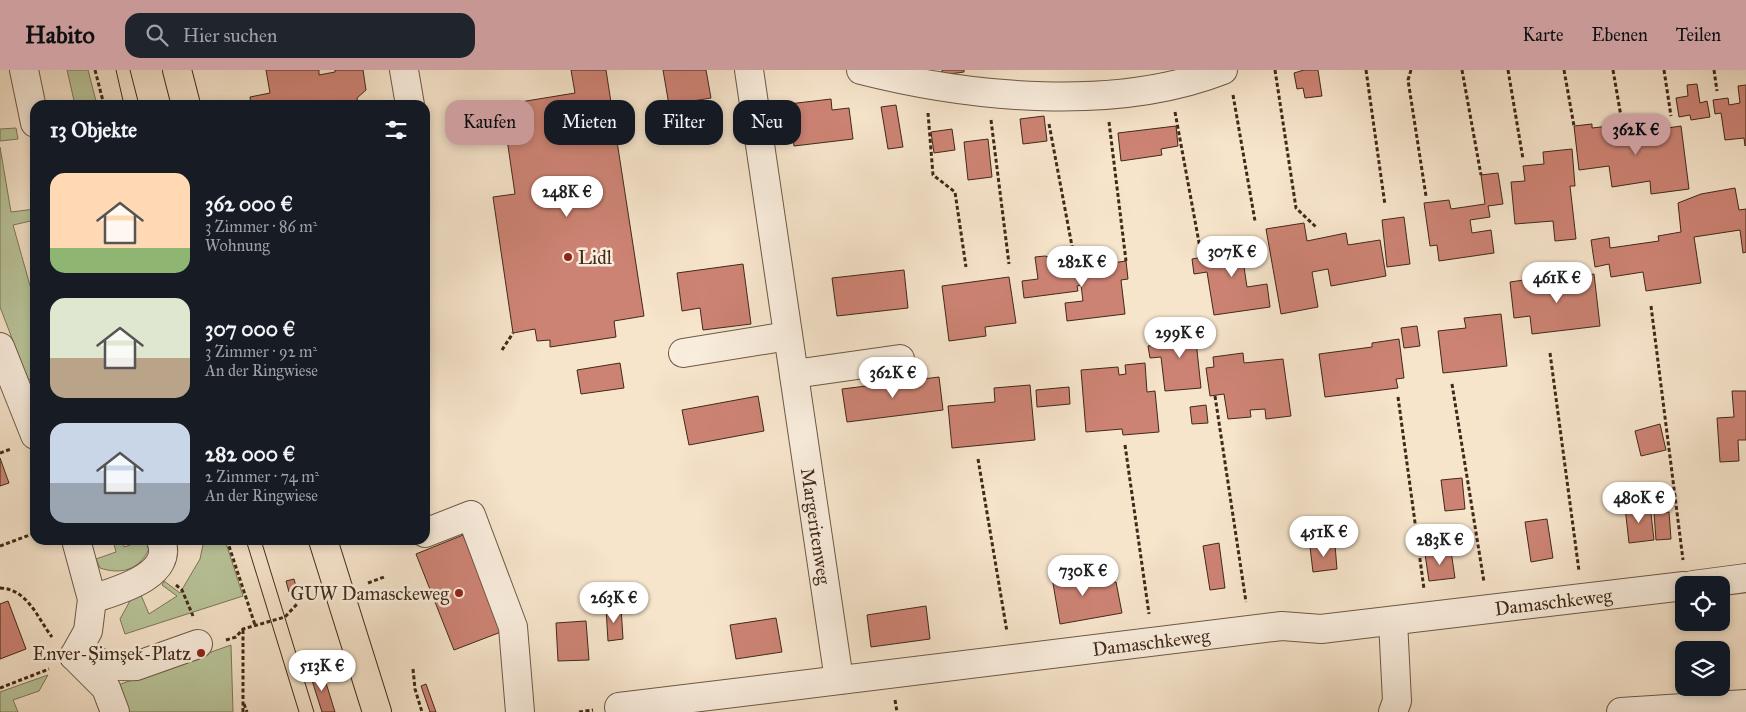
<!DOCTYPE html>
<html lang="de">
<head>
<meta charset="utf-8">
<style>
  :root { --surface:#171b24; --page:#20242c; --text:#f1f3f6; --muted:#9ea1a6; --accent:#c59692 }
  body { margin:0; font-family:"IM FELL Great Primer",serif; background:var(--page); color:var(--text); height:100vh; display:flex; flex-direction:column; font-size:19px; white-space:nowrap }
  * { box-sizing:border-box; margin:0 }
  p { font-size:16px; color:var(--muted) }
  .icon { flex:none; width:28px; height:28px; fill:none; stroke:currentColor; stroke-width:2; stroke-linecap:round; stroke-linejoin:round }
  .map { position:relative; flex:1; overflow:hidden }
  .drawer { position:absolute; left:30px; top:30px; width:400px; height:445px; display:flex; flex-direction:column; background:var(--surface); border-radius:15px; box-shadow:0 2px 8px #0003 }
  .drawer>* { flex:none }
  .top-card { position:absolute; left:445px; top:30px; width:475px; height:45px; display:flex; gap:10px }
  .buttons { position:absolute; left:1675px; top:506px; display:grid; gap:10px }
  .buttons a { display:grid; place-items:center; width:55px; height:55px; border-radius:10px; background:var(--surface); box-shadow:0 2px 8px #0003; font-size:25px }
  .price { position:absolute; translate:-50% -42px; padding:0 11px; border-radius:18px; background:#fff; color:#222; font-size:16px; line-height:32px; filter:drop-shadow(0 1px 2px #0008) }
  .price::after { content:''; position:absolute; left:50%; top:30px; width:15px; height:11px; margin-left:-8px; background:inherit; clip-path:polygon(0 0,100% 0,50% 100%) }
  .price.active { background:var(--accent); color:#111 }
  ul { padding:0; list-style:none }
  li { display:flex; align-items:center; gap:15px; height:125px; padding:0 20px }
  li span { display:grid; place-items:center; flex:none; width:140px; height:100px; border-radius:15px; color:#555 }
  li>.icon { margin-inline-start:auto }
  span .icon { width:60px; height:60px; fill:#fffc; stroke-width:1 }
  li b { font-size:21px }
  h2 { display:flex; justify-content:space-between; align-items:center; height:60px; padding:0 20px; font-size:21px }
  .chip { padding:0 18px; border-radius:15px; background:var(--surface); box-shadow:0 2px 8px #0003; font-size:18px; line-height:45px }
  .chip.active { background:var(--accent); color:#111 }
  header { display:flex; align-items:center; gap:30px; box-sizing:border-box; height:70px; padding:0 25px; background:var(--accent); color:#111 }
  header strong { font-size:24px }
  nav { display:flex; gap:28px; margin-inline-start:auto; font-size:18px }
  .search { width:350px; height:45px; background:var(--page); display:flex; align-items:center; gap:12px; box-sizing:border-box; padding:0 18px; border-radius:15px; color:var(--muted); font-size:19px }
  .map>svg:first-child { display:block }
  .green { fill:#b9c59a; stroke:#7c7759 }
  .building { fill:#cd8374; stroke:#402918 }
  .lines { fill:none; stroke-linecap:round; stroke-linejoin:round }
  .minor-casing { stroke:#6e5845; stroke-width:30 }
  .major-casing { stroke:#402918; stroke-width:30 }
  .path { stroke:#402918; stroke-width:3; stroke-dasharray:4 2.5; stroke-linecap:butt }
  .minor { stroke:#f9eddd; stroke-width:28 }
  .major { stroke:#f6e4cb; stroke-width:28 }
  .tram { stroke:#402918; stroke-width:1 }
  .poi-dot { fill:#8f2418; stroke:#f9eddd; stroke-width:2 }
  .labels { text-anchor:middle; dominant-baseline:central; stroke-width:5; stroke-linejoin:round; paint-order:stroke }
  .poi-label { font-size:19px; fill:#402918; stroke:#f9eddd; text-anchor:end }
  .street-label { font-size:19px; fill:#402918; stroke:#f9eddd }
</style>
</head>
<body>
<header>
<strong>Habito</strong>
<div class="search"><svg class="icon" aria-label="search" viewBox="0 0 24 24"><circle cx="10" cy="10" r="6"/><path d="M15 15l6 6"/></svg>Hier suchen</div>
<nav><a>Karte</a><a>Ebenen</a><a>Teilen</a></nav>
</header>
<div class="map">
<svg width="1746" height="642" viewBox="0 0 1746 642">
  <rect width="100%" height="100%" fill="#f6e4cb"/>
  <filter id="stains"><feTurbulence type="fractalNoise" baseFrequency=".004" numOctaves="4"/><feColorMatrix values="0 0 0 0 .2 0 0 0 0 .09 0 0 0 0 .02 0 0 0 .5 -.17"/></filter>
  <radialGradient id="worn" r=".72"><stop offset=".6" stop-color="#630" stop-opacity="0"/><stop offset="1" stop-color="#630" stop-opacity=".3"/></radialGradient>
  <path class="green" d="M67,0H88L97,35H75Z
    M16,58L18,69L0,71V59Z
    M0,77L11,142L35,139V150L13,155L31,219L35,218V308L28,310L0,237Z
    M113,470H122L124,477L145,470L149,479C139,500 121,505 100,498L96,489L116,482Z
    M204,470H225L243,526L125,564L120,549L131,529L141,525L149,544L177,526L162,515L164,511L180,523L200,489Z
    M231,575L233,642H127L118,615Z
    M48,605L39,621L13,630L18,642H0V622Z"/>
  <path class="building" d="M266,0H319V5L335,2V0H363L366,20L357,28L358,35H251L250,27L270,23Z
    M571,0H606L644,246L614,251L616,267L550,277V270L537,271L535,259L513,263L493,127L515,124L502,35L575,23Z
    M663,0H706L711,28L669,35Z
    M942,0H964V2L942,5Z
    M1304,0H1318L1322,26L1305,28L1303,18L1297,19L1294,3Z
    M1697,14L1700,33L1707,31L1710,47L1691,50L1690,45L1679,47L1676,28L1688,26L1687,15Z
    M1746,15V75L1745,76L1744,68L1725,70L1721,43L1715,44L1713,30L1728,28L1729,35L1740,33L1738,16Z
    M831,29L832,40L849,38L853,69L794,76L789,34Z
    M896,35L903,77L888,79L881,37Z
    M1044,46L1047,71L1023,74L1020,49Z
    M1659,46L1661,59L1681,56L1689,119L1651,124L1650,111L1612,117L1609,96L1579,100L1574,56L1592,54V58L1610,56L1611,70L1644,65L1641,49Z
    M1176,56L1178,76L1161,79L1162,85L1121,91L1118,63Z
    M952,59L955,80L934,83L931,62Z
    M988,69L992,107L968,110L964,72Z
    M1572,79L1575,116H1570L1576,169L1555,171L1553,151L1515,154L1511,112L1525,111L1523,96L1544,94L1543,82Z
    M1498,103L1503,134L1488,136L1490,147L1470,150L1472,163L1491,160L1494,183L1439,191L1437,175L1430,176L1424,133L1449,130L1451,139L1485,134L1481,105Z
    M1735,118L1739,140L1746,139V182L1743,183L1740,160L1694,167L1701,213L1646,221L1643,202L1611,207L1609,194L1595,197L1591,170L1609,167L1610,178L1659,171L1658,166L1681,162L1678,133L1701,124Z
    M1404,147L1410,194L1387,197L1382,150Z
    M1304,153L1307,171L1346,163L1348,175L1380,170L1386,206L1331,216L1328,199L1312,202L1318,237L1281,244L1266,159Z
    M1254,171L1257,195L1244,197L1247,217L1267,214L1270,237L1214,245L1207,202L1194,204L1192,189L1208,186L1207,178Z
    M1045,186L1056,189L1058,207L1098,199V195L1126,191L1128,209L1121,210L1125,244L1067,251L1065,233L1083,231L1081,215L1077,216L1078,221L1024,228L1022,211L1038,209L1035,187Z
    M743,194L751,254L703,260L700,238L682,241L677,203Z
    M904,200L908,238L837,246L832,208Z
    M1594,204L1600,256L1532,264L1530,246L1514,248L1510,212L1531,209L1532,217L1564,214L1563,208Z
    M1009,207L1016,253L985,257L986,266L949,271L942,216Z
    M1501,244L1507,296L1443,303L1438,261L1466,258L1464,248Z
    M1194,252L1201,318L1165,321L1161,287L1150,288L1148,276L1174,273L1172,254Z
    M1417,256L1420,276L1404,278L1401,258Z
    M1399,269L1404,308L1396,309L1398,318L1325,327L1319,284L1372,277V273Z
    M1243,283L1244,293L1283,289L1291,346L1266,349L1265,339L1250,340L1251,347L1228,349L1224,324L1210,326L1206,298L1214,297L1213,287Z
    M620,293L624,318L581,324L577,300Z
    M1145,293L1147,322L1155,321L1159,362L1123,365L1122,359L1086,362L1081,300L1118,297L1119,305L1126,304L1125,295Z
    M939,307L943,340L847,352L842,319Z
    M1030,315L1035,370L952,378L948,336L995,332L994,318Z
    M1069,317L1070,334L1037,337L1036,320Z
    M1732,321H1746V370H1738L1739,391L1720,392L1717,348L1734,347Z
    M758,326L764,361L689,375L682,340Z
    M1206,335L1208,353L1192,354L1190,337Z
    M1660,354L1666,380L1641,386L1635,361Z
    M0,388L9,413L0,416Z
    M1462,408L1465,439L1445,441L1441,410Z
    M1650,435L1654,470L1629,473L1625,437Z
    M1669,442L1671,469L1656,470L1654,443Z
    M1547,449L1553,488L1531,492L1525,452Z
    M463,465L501,562L454,580L416,484Z
    M1219,473L1225,518L1210,520L1203,476Z
    M1335,475L1337,499L1313,502L1310,477Z
    M1451,481L1455,508L1429,511L1425,484Z
    M1080,497L1083,517L1116,512L1122,543L1060,554L1051,502Z
    M294,509L297,520L289,522L286,511Z
    M8,531L26,579L0,589V534Z
    M926,536L930,569L871,577L867,545Z
    M621,537L623,569L608,571L606,538Z
    M776,548L782,582L736,589L730,555Z
    M586,551L589,590L558,591L556,553Z
    M322,600L335,642H322L310,604Z
    M426,614L436,642H430L421,616Z"/>
  <g class="lines">
    <g class="minor-casing">
      <g id="minor">
        <path d="M24,0L35,53"/>
        <path d="M404,0L410,35"/>
        <path id="s1" d="M749,0L839,610"/>
        <path d="M861,0C971,28 1116,42 1223,0"/>
        <path d="M0,277L35,365"/>
        <path d="M683,283L788,266"/>
        <path d="M794,304L900,289"/>
        <path d="M425,463L471,445L513,557L520,642"/>
        <path d="M1693,515L1746,508"/>
        <path d="M92,529C116,521 175,506 161,470"/>
        <path d="M1393,551L1397,631L1393,642"/>
        <path d="M74,586C94,591 115,598 136,596L198,574"/>
        <path d="M74,586L88,561L92,529L76,470"/>
        <path d="M74,586L106,618L115,642"/>
        <path id="s2" d="M619,637L1282,556L1321,559L1684,516"/>
        <path d="M1621,642L1746,634"/>
      </g>
    </g>
    <g class="major-casing">
      <path id="major" d="M177,0L186,35
        M323,470L377,642"/>
    </g>
    <path class="path" d="M95,0L104,35
      M1275,0L1296,138L1316,157
      M1366,0L1385,135
      M1411,0L1408,10L1426,126
      M1462,0L1481,105
      M1508,0L1523,89
      M1564,0L1574,56
      M1613,0L1623,58
      M1664,0L1671,46
      M1714,0L1717,21
      M1233,25L1255,151
      M1175,42L1200,178
      M928,43L933,105L955,122L966,197
      M991,50L1009,194
      M1109,52L1126,191
      M1049,54L1075,192
      M1651,236L1683,490
      M502,280L513,263
      M1550,283L1579,501
      M1452,314L1484,512
      M1215,326L1246,532
      M1398,327L1424,519
      M1125,375L1149,544
      M0,383L11,379
      M978,389L1007,562
      M227,470L255,555
      M0,476L35,463
      M368,513L384,507
      M176,515L182,520L193,546
      M0,518C28,519 38,549 52,567
      M243,560V642
      M226,570L236,567L243,559L285,547L298,533
      M413,599L415,619L422,642
      M0,618L49,599
      M895,630L897,642
      M244,634L247,642
      M579,642L593,640"/>
    <use href="#minor" class="minor"/>
    <use href="#major" class="major"/>
    <path class="tram" d="M116,0L124,35
      M130,0L139,35
      M246,470L299,642
      M261,470L314,642"/>
  </g>
  <g class="poi-dot">
    <circle cx="568" cy="187" r="5"/>
    <circle cx="459" cy="523" r="5"/>
    <circle cx="201" cy="583" r="5"/>
  </g>
  <g class="labels">
    <g class="poi-label">
      <text x="578" y="187" text-anchor="start">Lidl</text>
      <text x="449" y="523">GUW Damasckeweg</text>
      <text x="191" y="583">Enver-Şimşek-Platz</text>
    </g>
    <g class="street-label">
      <text stroke="none"><textPath href="#s1" startOffset="461">Margeritenweg</textPath></text>
      <text stroke="none"><textPath href="#s2" startOffset="941">Damaschkeweg</textPath></text>
      <text stroke="none"><textPath href="#s2" startOffset="536">Damaschkeweg</textPath></text>
    </g>
  </g>
  <rect width="100%" height="100%" filter="url(#stains)"/>
  <rect width="100%" height="100%" fill="url(#worn)"/>
</svg>
<div class="buttons">
<a><svg class="icon" aria-label="locate" viewBox="0 0 24 24"><circle cx="12" cy="12" r="6"/><path d="M12 2v4M12 18v4M2 12h4M18 12h4"/></svg></a>
<a><svg class="icon" aria-label="layers" viewBox="0 0 24 24"><path d="M12 4l9 5-9 5-9-5zM3 14l9 5 9-5"/></svg></a>
</div>
<b class="price active" style="left:1636px;top:86px">362K €</b>
<b class="price" style="left:567px;top:148px">248K €</b>
<b class="price" style="left:1232px;top:208px">307K €</b>
<b class="price" style="left:1082px;top:218px">282K €</b>
<b class="price" style="left:1557px;top:234px">461K €</b>
<b class="price" style="left:1180px;top:289px">299K €</b>
<b class="price" style="left:893px;top:329px">362K €</b>
<b class="price" style="left:1639px;top:454px">480K €</b>
<b class="price" style="left:1324px;top:488px">451K €</b>
<b class="price" style="left:1440px;top:496px">283K €</b>
<b class="price" style="left:1083px;top:527px">730K €</b>
<b class="price" style="left:614px;top:554px">263K €</b>
<b class="price" style="left:322px;top:622px">513K €</b>
<div class="top-card">
<a class="chip active">Kaufen</a>
<a class="chip">Mieten</a>
<a class="chip">Filter</a>
<a class="chip">Neu</a>
</div>
<section class="drawer">
<h2>13 Objekte<svg class="icon" aria-label="filters" viewBox="0 0 24 24"><path d="M4 7h16M4 17h16"/><circle cx="9" cy="7" r="2"/><circle cx="15" cy="17" r="2"/></svg></h2>
<ul>
<li><span style="background:linear-gradient(#ffd9b3 75%,#8fb573 0)"><svg class="icon" aria-label="home" viewBox="0 0 24 24"><path d="M3 11l9-7 9 7M6 9v11h12V9"/></svg></span><div><b>362 000 €</b><p>3 Zimmer · 86 m²</p><p>Wohnung</p></div></li>
<li><span style="background:linear-gradient(#dfe7d0 60%,#b9a48a 0)"><svg class="icon" aria-label="home" viewBox="0 0 24 24"><path d="M3 11l9-7 9 7M6 9v11h12V9"/></svg></span><div><b>307 000 €</b><p>3 Zimmer · 92 m²</p><p>An der Ringwiese</p></div></li>
<li><span style="background:linear-gradient(#c9d6e8 60%,#9aa5b1 0)"><svg class="icon" aria-label="home" viewBox="0 0 24 24"><path d="M3 11l9-7 9 7M6 9v11h12V9"/></svg></span><div><b>282 000 €</b><p>2 Zimmer · 74 m²</p><p>An der Ringwiese</p></div></li>
</ul>
</section>
</div>
</body>
</html>
